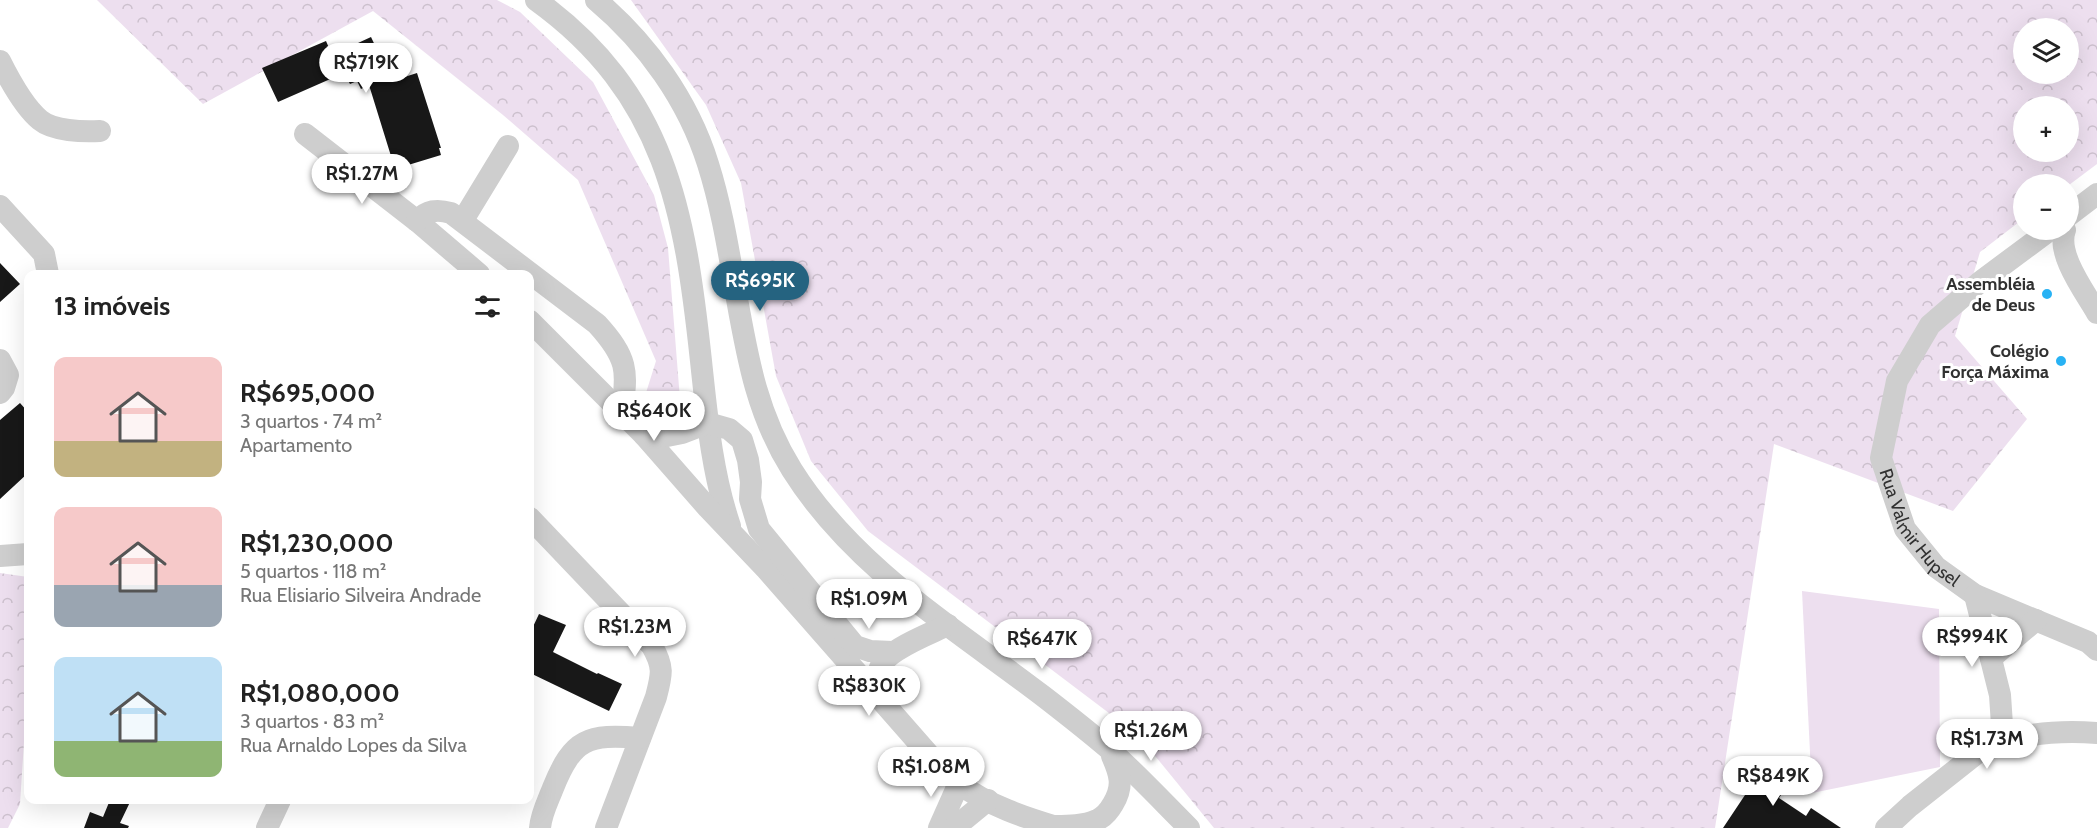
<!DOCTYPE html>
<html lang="pt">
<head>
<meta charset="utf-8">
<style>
  :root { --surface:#fff; --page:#f2f2f2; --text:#222; --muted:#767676; --accent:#256380 }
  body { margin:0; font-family:Cabin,sans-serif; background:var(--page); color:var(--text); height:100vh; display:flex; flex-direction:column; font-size:22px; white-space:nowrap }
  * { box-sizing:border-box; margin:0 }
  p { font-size:20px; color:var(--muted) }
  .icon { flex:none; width:33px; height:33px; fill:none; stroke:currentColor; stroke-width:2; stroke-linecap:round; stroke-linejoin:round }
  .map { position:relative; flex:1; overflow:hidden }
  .panel { position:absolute; left:24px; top:270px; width:510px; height:534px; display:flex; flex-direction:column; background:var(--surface); border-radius:12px; box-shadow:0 6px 24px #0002 }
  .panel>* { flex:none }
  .buttons { position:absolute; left:2013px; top:18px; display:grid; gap:12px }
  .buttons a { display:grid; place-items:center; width:66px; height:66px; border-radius:50%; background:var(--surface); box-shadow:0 6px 24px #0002; font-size:30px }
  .price { position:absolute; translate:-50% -51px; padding:0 14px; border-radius:21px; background:#fff; color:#222; font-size:20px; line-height:39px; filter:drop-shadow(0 2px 3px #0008) }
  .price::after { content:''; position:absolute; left:50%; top:36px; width:18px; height:14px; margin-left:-9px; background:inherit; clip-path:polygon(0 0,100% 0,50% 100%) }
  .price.current { background:var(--accent); color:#fff }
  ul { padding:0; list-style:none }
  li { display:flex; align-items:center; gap:18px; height:150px; padding:0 30px }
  li span { display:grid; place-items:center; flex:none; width:168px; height:120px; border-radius:12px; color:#555 }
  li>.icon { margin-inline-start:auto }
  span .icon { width:72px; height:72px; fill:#fffc; stroke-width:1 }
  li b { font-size:26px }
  h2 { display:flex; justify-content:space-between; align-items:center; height:72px; padding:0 30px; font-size:26px }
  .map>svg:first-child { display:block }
  .forest { fill:url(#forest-crowns); fill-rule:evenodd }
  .pitch { fill:#eddfef }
  .building { fill:#181818 }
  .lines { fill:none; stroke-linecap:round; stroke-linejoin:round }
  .minor { stroke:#cecece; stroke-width:22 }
  .poi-dot { fill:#28b2f4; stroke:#fff; stroke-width:2 }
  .labels { text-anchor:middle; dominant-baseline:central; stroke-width:6; stroke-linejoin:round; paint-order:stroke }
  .poi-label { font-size:18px; font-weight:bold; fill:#313131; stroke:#fff; text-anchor:end }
  .street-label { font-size:18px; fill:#313131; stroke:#fff }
</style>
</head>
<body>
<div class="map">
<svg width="2097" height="828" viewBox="0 0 2097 828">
  <defs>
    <pattern id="forest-crowns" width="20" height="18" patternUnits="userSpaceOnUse" patternTransform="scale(1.5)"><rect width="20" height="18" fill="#eddfef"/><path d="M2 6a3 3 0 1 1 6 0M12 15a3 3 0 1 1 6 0" fill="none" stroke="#ccc0cd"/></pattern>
  </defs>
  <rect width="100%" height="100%" fill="#fff"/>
  <path class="forest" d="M97,0H497L520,12L593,82L654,195L668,248L681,412L663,428L639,415L656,361L578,180L503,115L373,11L203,104Z
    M631,0H2097V164L2069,185L2024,184L2023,219L1980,252L1955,336L2027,419L1953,511L1774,444L1715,828H1214L1138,735L868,531L811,461L776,376L741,183L706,105ZM2024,28H2068V74H2024ZM2024,106H2068V152H2024Z
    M0,573L28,577V727L24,742L20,804L8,828H0Z"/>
  <path class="pitch" d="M1802,591L1939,609L1940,767L1812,793Z"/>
  <path class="building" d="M371,37L392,81L417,73L441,148H439L441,155L395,169L369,85L361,89L357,81L350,84L344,73L278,102L262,68L326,41L332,55Z
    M0,263L20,284L0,302Z
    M20,403L28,412V473L0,499V420Z
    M539,614L566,625L553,652L597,674L598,673L622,684L609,711L530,673V633Z
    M1765,765L1790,781L1779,798L1806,816L1811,808L1841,828H1723Z
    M110,800H131L120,823L129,826L128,828H84L90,812L103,817Z"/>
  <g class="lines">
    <g class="minor">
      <path d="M536,0C666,94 685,211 701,361C707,417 712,473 730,526"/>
      <path d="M596,0C647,43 688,100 708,164C722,208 729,254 737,299C748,361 758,416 792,470C853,567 954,628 1043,696C1065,713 1088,731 1109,749C1137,774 1163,802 1189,828"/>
      <path d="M0,61C9,79 24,107 40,120C53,131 83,132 100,131"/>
      <path d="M305,134L417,221L479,274"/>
      <path d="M0,206L44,254L48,274"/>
      <path d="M2068,216L2097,194"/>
      <path d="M463,220L508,146"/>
      <path d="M417,221C427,210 437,209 451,213L597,324C627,357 629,371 621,413"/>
      <path id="s1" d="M2050,230L1980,282L1930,325L1897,381L1881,458L1905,529L1936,567L1975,595L2088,642L2097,650"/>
      <path d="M2065,230C2056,254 2085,292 2097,313"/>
      <path d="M530,321L644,435L708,508L767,570L931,757C940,765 949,775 958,783C987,805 1026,818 1060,828"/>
      <path d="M0,360L8,375L4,388L0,393"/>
      <path d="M644,435L667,436L682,433L708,423L729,429L742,440L748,460L751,482L750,499L759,529L855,646L870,651L892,652"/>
      <path d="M530,518L652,646C664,667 662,674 656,697L606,828"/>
      <path d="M0,556L28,554"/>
      <path d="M1975,595L2000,695L2002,725L1993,744"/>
      <path d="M1991,658L2036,620"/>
      <path d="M886,703C884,694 878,681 879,671C882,651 930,634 948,625"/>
      <path d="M1055,826C1068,826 1084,826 1097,820C1104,817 1109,811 1113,804C1124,786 1120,774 1112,756"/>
      <path d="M267,828L280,800"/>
      <path d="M540,828C541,814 548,801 553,788C573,738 588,734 640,738"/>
      <path d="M939,828L959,783"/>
      <path d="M954,828L988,800"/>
      <path d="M1886,828L1910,806L1981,750C2016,734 2058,730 2097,733"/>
    </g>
  </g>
  <g class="poi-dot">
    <circle cx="2047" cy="294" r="6"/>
    <circle cx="2061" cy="361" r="6"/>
  </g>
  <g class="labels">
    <g class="poi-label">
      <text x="2035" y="284">Assembléia<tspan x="2035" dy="21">de Deus</tspan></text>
      <text x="2049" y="351">Colégio<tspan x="2049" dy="21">Força Máxima</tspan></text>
    </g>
    <g class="street-label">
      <text stroke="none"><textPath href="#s1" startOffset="378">Rua Valmir Hupsel</textPath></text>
    </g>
  </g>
</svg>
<div class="buttons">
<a><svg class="icon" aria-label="layers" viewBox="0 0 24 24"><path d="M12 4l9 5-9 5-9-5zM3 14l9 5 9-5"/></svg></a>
<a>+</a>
<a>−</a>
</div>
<b class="price" style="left:366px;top:94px">R$719K</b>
<b class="price" style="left:362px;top:205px">R$1.27M</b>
<b class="price current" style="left:760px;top:312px">R$695K</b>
<b class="price" style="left:654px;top:442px">R$640K</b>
<b class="price" style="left:869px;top:630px">R$1.09M</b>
<b class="price" style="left:635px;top:658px">R$1.23M</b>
<b class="price" style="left:1972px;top:668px">R$994K</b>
<b class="price" style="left:1042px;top:670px">R$647K</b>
<b class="price" style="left:869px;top:717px">R$830K</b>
<b class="price" style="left:1151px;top:762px">R$1.26M</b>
<b class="price" style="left:1987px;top:770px">R$1.73M</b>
<b class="price" style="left:931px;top:798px">R$1.08M</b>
<b class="price" style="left:1773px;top:807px">R$849K</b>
<section class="panel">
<h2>13 imóveis<svg class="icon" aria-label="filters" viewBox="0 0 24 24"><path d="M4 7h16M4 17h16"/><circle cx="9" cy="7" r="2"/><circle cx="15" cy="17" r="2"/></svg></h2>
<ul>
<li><span style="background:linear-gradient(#f6c9c9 70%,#c2b280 0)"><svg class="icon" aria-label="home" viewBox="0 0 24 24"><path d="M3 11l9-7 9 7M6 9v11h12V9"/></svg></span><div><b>R$695,000</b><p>3 quartos · 74 m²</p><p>Apartamento</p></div></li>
<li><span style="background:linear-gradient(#f6c9c9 65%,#9aa5b1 0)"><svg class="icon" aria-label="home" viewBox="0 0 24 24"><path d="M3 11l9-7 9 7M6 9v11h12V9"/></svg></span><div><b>R$1,230,000</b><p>5 quartos · 118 m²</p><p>Rua Elisiario Silveira Andrade</p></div></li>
<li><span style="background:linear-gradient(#bfe0f5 70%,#8fb573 0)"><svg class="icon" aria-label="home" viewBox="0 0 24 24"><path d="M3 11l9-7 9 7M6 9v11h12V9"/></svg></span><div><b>R$1,080,000</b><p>3 quartos · 83 m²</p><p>Rua Arnaldo Lopes da Silva</p></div></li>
</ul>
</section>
</div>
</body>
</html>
